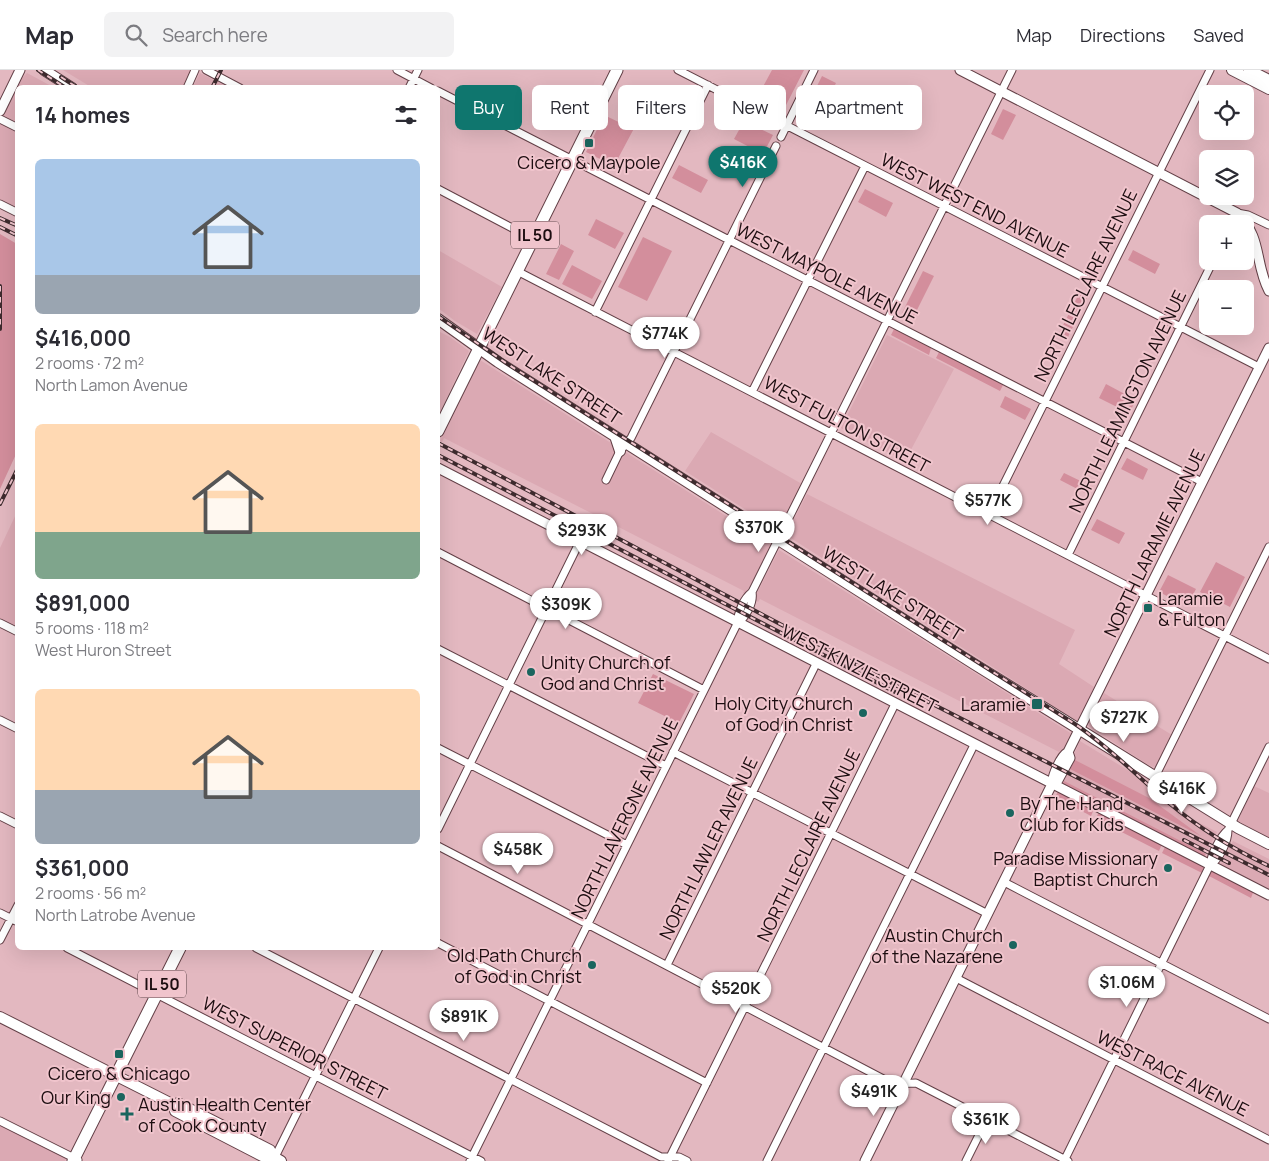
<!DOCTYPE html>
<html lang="en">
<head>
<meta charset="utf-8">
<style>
  :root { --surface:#fff; --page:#f2f2f3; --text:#2b2b33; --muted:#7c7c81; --line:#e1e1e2; --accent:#0f766e }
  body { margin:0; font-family:Manrope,sans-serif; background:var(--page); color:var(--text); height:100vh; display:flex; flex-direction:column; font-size:19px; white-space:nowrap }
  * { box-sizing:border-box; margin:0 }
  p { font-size:16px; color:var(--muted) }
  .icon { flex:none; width:28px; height:28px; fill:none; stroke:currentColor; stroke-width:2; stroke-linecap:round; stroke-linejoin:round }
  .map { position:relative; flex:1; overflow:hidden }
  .drawer { position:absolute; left:15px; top:15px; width:425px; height:865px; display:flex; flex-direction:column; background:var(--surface); border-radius:8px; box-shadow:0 5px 20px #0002 }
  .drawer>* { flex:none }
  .guide { position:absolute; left:455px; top:15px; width:475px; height:45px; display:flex; gap:10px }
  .fabs { position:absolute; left:1199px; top:15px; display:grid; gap:10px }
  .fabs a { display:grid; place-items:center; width:55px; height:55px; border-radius:8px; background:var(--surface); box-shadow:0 5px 20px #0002; font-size:25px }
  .price { position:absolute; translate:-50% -42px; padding:0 11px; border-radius:18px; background:#fff; color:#222; font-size:16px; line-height:32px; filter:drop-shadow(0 1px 2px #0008) }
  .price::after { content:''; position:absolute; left:50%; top:30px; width:15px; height:11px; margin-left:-8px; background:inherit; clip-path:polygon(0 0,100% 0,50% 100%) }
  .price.on { background:var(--accent); color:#fff }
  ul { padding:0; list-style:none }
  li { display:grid; align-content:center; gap:10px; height:265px; padding:0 20px }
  li span { display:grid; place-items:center; height:155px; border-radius:8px; color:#555 }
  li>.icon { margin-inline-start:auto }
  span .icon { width:90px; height:90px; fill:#fffc; stroke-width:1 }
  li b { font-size:21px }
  h2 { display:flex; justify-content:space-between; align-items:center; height:60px; padding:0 20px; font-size:21px }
  .tag { padding:0 18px; border-radius:8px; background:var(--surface); box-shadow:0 5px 20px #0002; font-size:18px; line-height:45px }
  .tag.on { background:var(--accent); color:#fff }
  header { display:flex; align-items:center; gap:30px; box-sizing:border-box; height:70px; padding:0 25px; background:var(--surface); border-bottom:1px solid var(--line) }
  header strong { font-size:24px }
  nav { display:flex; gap:28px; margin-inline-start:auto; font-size:18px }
  .search { width:350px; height:45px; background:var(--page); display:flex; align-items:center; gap:12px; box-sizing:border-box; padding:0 18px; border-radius:8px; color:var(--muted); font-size:19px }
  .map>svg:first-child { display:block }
  .built { fill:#dba9b3 }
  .green { fill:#d38e9c }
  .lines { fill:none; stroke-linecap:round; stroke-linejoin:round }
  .minor-casing { stroke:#634047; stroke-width:9 }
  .tertiary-casing { stroke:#634047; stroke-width:11 }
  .secondary-casing { stroke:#634047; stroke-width:12 }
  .primary-casing { stroke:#634047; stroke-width:13 }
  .minor { stroke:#fff; stroke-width:7 }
  .tertiary { stroke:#fff; stroke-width:9 }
  .secondary { stroke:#fff; stroke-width:10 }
  .primary { stroke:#fff; stroke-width:11 }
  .rail-casing { stroke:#3e2b2e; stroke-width:4 }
  .rail { stroke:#f0c4cc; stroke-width:2; stroke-dasharray:5.5; stroke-linecap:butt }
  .poi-dot { fill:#1a655e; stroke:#f0c4cc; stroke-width:2 }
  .labels { text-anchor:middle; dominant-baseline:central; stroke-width:4; stroke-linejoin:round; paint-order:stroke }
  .shield { fill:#f0c4cc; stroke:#5c4448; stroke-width:1 }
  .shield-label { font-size:16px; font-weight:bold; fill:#1c0d10 }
  .poi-label { font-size:18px; fill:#1c0d10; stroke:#f0c4cc; text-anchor:end }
  .street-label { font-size:18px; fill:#1c0d10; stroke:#f0c4cc }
</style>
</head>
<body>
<header>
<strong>Map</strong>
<div class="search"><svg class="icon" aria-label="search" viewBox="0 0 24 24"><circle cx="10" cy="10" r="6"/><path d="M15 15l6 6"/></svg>Search here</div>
<nav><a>Map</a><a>Directions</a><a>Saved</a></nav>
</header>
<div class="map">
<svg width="1269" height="1091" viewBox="0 0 1269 1091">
  <rect width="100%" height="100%" fill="#e3b8c0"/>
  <path class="built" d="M63,0H193L184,18L91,17Z
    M27,3L53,17L18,18L17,139L0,130V49L21,9Z
    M200,3L226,16L229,17H193Z
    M438,180L502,217L477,264L455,251L438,238Z
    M438,261L450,267L469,281L438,346Z
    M887,265L954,299L905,391L841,358Z
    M480,290L772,475L745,525L743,523L744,521L444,368L442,372L440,371Z
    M711,362L802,414L779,461L685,401Z
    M807,424L1075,560L1059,594L1094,617L1080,653L786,465Z
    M17,442V561L0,553V478Z
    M779,480L1072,664L1061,685L1058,684L1059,682L760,529L758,532L754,529Z
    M1104,623L1172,665L1157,696L1153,697L1147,694L1088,656Z
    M1080,671L1157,718L1188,747L1217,762L1204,787L1062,715L1074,692L1071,691Z
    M1254,716L1269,723V768L1238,751Z
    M1233,771L1269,789V820L1220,795Z
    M0,1055L66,1089L65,1091H0Z"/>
  <path class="green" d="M772,0H804L784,39L758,26Z
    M822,6L836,13L815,55L801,48Z
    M1003,39L1016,45L1003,70L991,64Z
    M604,45L629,57L634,48L639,49L614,96L586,82Z
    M744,51L773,65L763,84L734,69Z
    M679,95L708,110L701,123L672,108Z
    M865,119L893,133L886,147L858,132Z
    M596,149L624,163L615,179L588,165Z
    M0,164L17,174V382L0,419Z
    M643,167L672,181L647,231L618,217Z
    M561,174L574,181L559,210L546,204Z
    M1133,180L1160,194L1155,204L1128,190Z
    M572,195L602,211L592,229L562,214Z
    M923,201L934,206L913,248L902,243Z
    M1081,220L1089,224L1068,267L1059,263Z
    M894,259L931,278L929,285L891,265Z
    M939,282L1003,315L1000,321L936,288Z
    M1106,314L1136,330L1129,343L1099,328Z
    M1005,326L1031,339L1025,350L1000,337Z
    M1127,388L1148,399L1143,410L1121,399Z
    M1064,403L1093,417L1089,425L1060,410Z
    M1097,449L1125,463L1119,474L1091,460Z
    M1216,492L1245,507L1230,537L1200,522Z
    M1168,505L1196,519L1187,536L1159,522Z
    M653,604L694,624L679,653L638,633Z
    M1075,690L1149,728L1201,766L1070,699Z
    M1064,711L1206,784L1204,787L1062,715Z
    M1059,720L1094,739L1091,746L1055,727Z
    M1099,741L1162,774L1159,781L1096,749Z
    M1166,775L1204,795L1202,803L1162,783Z
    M1212,800L1254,820L1251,828L1209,806Z"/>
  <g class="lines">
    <g class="minor-casing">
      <path id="minor" d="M206,0L240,18
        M397,0L431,18
        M678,0L1259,297
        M187,18L195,0
        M409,18L418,0
        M438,21L1202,412
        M0,49L18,58
        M781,67L814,0
        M438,119L533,169
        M0,134L18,143
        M1232,154L1237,143L1248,145L1269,155
        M517,201L1269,589
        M595,242L708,15
        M752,322L865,96
        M606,410L620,381L631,368L776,76
        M989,444L1210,0
        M438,482L704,620
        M1068,485L1213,191
        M0,553L18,562
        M737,554C738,542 743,529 752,522L1012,0
        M438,579L666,696
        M0,650L18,659
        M438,678L627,775
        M673,682L988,844
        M1155,707L1269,477
        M0,746L18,755
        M438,759L580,471
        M438,776L893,1014L916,1013L1068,1091
        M1210,795C1220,789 1228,771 1228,760
        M1004,812L1269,949
        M0,843L18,852
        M0,870L18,835
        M438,873L707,1013
        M67,878L481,1091
        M256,878L661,1087H679L687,1091
        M667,895L816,594
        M956,908L1269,1070
        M0,1051L78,1090
        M273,1091L379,878
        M470,1091L737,554C746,547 754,533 752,522
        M668,1091L895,634
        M767,1091L974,675
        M966,1091L987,1049
        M1064,1091L1210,795C1211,784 1220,767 1228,760L1269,677"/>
    </g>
    <g class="tertiary-casing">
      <path id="tertiary" d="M960,0L1237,143C1263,168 1254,192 1269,221
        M0,41L20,0
        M438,398L1269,825
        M1052,714L1058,710L1070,688L1068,682
        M865,1091L1052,714C1053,705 1060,687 1068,682L1269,278"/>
    </g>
    <g class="secondary-casing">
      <path id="secondary" d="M44,0L72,18
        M1232,0L1269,19
        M1249,0L1269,10
        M438,249L498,292L974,594L1238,758L1269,774
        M615,366L620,381
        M0,947L174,1035L178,1033L270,1080L274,1087
        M174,1035L175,1041L266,1088L274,1087L281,1091"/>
    </g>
    <g class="primary-casing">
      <path id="primary" d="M438,361L617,0
        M73,1091L180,878"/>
    </g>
    <use href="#minor" class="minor"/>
    <use href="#tertiary" class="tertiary"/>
    <use href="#secondary" class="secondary"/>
    <use href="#primary" class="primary"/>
    <g class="rail-casing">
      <path id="rail" d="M38,0L66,18
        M61,7L78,18
        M212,18L221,0
        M0,148L18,156
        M0,157L18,166
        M0,216V259
        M438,246L506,293L1075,654C1109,677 1137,706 1169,733C1199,758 1233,779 1269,796
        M438,373L903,619L1269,805
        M438,385L895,622
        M0,434L18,398
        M1184,770L1229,793"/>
    </g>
    <use href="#rail" class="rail"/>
  </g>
  <g class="poi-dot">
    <rect x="584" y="68" width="10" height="10" rx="2.5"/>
    <rect x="1143" y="533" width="10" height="10" rx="2.5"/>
    <circle cx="531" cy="602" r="5"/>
    <rect x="1031" y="628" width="12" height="12" rx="2.5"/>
    <circle cx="863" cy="643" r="5"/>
    <circle cx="1010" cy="743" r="5"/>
    <circle cx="1168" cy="798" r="5"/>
    <circle cx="1013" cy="875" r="5"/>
    <circle cx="592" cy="895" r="5"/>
    <rect x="114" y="979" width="10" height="10" rx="2.5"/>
    <circle cx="121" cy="1027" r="5"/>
    <path d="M124.5 1036.5h5v5h5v5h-5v5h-5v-5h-5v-5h5z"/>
  </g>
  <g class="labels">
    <g class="shield">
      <rect x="511" y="151.5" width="48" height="27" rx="4"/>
      <rect x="138" y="900.5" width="48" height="27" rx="4"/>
    </g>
    <g class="shield-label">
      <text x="535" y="165">IL 50</text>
      <text x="162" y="914">IL 50</text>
    </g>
    <g class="poi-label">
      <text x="589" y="92" text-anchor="middle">Cicero &amp; Maypole</text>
      <text x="1158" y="528" text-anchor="start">Laramie<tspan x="1158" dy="21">&amp; Fulton</tspan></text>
      <text x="541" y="592" text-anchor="start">Unity Church of<tspan x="541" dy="21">God and Christ</tspan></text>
      <text x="853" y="633">Holy City Church<tspan x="853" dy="21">of God in Christ</tspan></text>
      <text x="1026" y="634">Laramie</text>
      <text x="1020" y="733" text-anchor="start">By The Hand<tspan x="1020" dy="21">Club for Kids</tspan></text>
      <text x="1158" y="788">Paradise Missionary<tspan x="1158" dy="21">Baptist Church</tspan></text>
      <text x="1003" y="865">Austin Church<tspan x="1003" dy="21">of the Nazarene</tspan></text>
      <text x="582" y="885">Old Path Church<tspan x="582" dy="21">of God in Christ</tspan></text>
      <text x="119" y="1003" text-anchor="middle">Cicero &amp; Chicago</text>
      <text x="111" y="1027">Our King</text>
      <text x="138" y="1034" text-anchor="start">Austin Health Center<tspan x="138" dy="21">of Cook County</tspan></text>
    </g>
    <g class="street-label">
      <text transform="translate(975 135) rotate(27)">WEST WEST END AVENUE</text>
      <text transform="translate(827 203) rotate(27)">WEST MAYPOLE AVENUE</text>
      <text transform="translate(1085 215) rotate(-64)">NORTH LECLAIRE AVENUE</text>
      <text transform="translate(552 305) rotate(33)">WEST LAKE STREET</text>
      <text transform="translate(1127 331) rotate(-64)">NORTH LEAMINGTON AVENUE</text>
      <text transform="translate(847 354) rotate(28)">WEST FULTON STREET</text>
      <text transform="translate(1154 473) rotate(-64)">NORTH LARAMIE AVENUE</text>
      <text transform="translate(893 523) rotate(32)">WEST LAKE STREET</text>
      <text transform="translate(860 598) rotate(27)">WEST KINZIE STREET</text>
      <text transform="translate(624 748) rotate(-64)">NORTH LAVERGNE AVENUE</text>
      <text transform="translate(808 775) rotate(-64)">NORTH LECLAIRE AVENUE</text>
      <text transform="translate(708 778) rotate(-64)">NORTH LAWLER AVENUE</text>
      <text transform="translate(295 978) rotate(27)">WEST SUPERIOR STREET</text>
      <text transform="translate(1173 1003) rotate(27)">WEST RACE AVENUE</text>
    </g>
  </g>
</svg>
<div class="fabs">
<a><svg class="icon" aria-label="locate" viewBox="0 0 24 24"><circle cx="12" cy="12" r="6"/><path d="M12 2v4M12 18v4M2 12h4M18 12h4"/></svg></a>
<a><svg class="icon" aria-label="layers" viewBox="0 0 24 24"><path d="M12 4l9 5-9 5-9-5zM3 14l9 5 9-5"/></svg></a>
<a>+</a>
<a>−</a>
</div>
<b class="price on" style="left:743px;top:118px">$416K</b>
<b class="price" style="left:665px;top:289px">$774K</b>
<b class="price" style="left:988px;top:456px">$577K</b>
<b class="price" style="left:759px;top:483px">$370K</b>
<b class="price" style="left:582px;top:486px">$293K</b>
<b class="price" style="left:566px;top:560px">$309K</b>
<b class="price" style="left:1124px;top:673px">$727K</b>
<b class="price" style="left:1182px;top:744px">$416K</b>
<b class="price" style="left:518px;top:805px">$458K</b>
<b class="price" style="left:1127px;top:938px">$1.06M</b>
<b class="price" style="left:736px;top:944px">$520K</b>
<b class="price" style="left:464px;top:972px">$891K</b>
<b class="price" style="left:874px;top:1047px">$491K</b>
<b class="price" style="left:986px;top:1075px">$361K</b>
<div class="guide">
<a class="tag on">Buy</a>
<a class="tag">Rent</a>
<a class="tag">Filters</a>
<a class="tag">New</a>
<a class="tag">Apartment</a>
</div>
<section class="drawer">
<h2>14 homes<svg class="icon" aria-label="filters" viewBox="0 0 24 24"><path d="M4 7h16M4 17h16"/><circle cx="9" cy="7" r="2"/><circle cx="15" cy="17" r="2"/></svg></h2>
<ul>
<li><span style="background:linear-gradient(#a9c7e8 75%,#9aa5b1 0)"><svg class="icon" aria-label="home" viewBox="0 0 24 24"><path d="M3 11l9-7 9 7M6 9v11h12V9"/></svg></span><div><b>$416,000</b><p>2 rooms · 72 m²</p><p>North Lamon Avenue</p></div></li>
<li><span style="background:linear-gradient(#ffd9b3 70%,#7fa58c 0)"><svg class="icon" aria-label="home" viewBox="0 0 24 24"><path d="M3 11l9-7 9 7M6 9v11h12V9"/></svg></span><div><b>$891,000</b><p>5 rooms · 118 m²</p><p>West Huron Street</p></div></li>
<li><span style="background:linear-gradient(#ffd9b3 65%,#9aa5b1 0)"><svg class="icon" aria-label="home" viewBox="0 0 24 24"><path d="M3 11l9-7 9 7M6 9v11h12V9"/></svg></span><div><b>$361,000</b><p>2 rooms · 56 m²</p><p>North Latrobe Avenue</p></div></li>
</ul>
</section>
</div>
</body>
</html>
